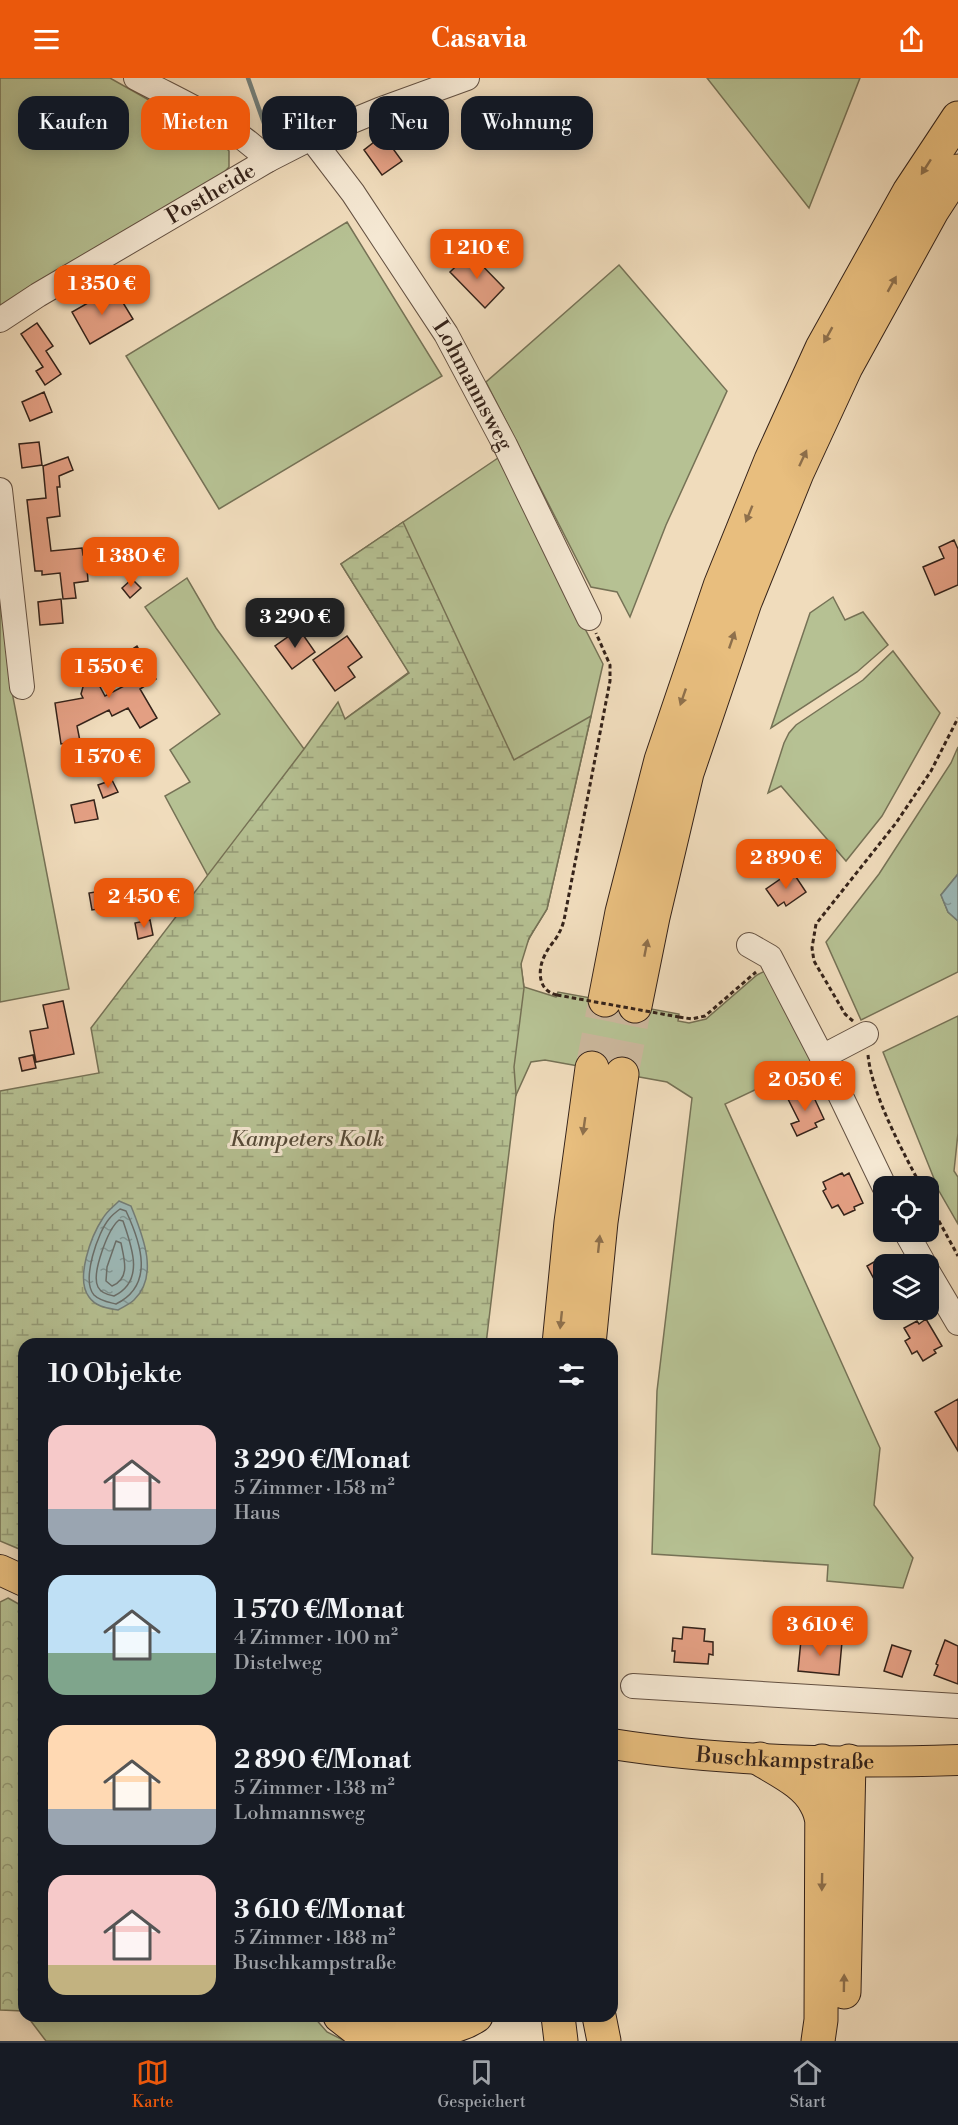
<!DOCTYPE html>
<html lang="de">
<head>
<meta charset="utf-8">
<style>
  :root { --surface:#171b24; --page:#242831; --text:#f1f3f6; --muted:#9ea1a6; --line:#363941; --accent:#ea580c }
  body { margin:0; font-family:"Libre Bodoni",serif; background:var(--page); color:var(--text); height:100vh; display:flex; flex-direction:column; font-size:22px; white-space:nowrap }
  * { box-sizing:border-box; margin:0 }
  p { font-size:20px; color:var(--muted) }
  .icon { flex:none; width:33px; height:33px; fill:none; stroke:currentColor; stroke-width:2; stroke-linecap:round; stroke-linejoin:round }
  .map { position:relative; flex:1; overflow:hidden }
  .details { position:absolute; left:18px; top:1260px; width:600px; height:684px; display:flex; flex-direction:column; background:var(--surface); border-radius:18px; box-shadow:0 3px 15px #0003 }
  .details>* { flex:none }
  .banner { position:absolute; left:18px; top:18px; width:600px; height:54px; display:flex; gap:12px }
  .controls { position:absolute; left:873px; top:1098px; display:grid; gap:12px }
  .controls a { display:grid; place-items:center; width:66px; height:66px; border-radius:12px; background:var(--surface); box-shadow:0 3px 15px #0003; font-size:30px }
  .price { position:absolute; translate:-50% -51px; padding:0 14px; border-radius:12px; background:var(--accent); color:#fff; font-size:20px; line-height:39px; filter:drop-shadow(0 2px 3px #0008) }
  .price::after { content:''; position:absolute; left:50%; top:36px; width:18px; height:14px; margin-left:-9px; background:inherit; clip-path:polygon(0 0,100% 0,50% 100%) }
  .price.current { background:#222; color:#fff }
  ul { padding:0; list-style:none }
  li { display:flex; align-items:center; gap:18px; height:150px; padding:0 30px }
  li span { display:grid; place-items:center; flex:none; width:168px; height:120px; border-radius:18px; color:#555 }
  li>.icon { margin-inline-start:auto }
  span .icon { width:72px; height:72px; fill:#fffc; stroke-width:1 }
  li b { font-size:26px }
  h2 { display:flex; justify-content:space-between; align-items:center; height:72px; padding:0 30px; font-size:26px }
  .chip { padding:0 21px; border-radius:18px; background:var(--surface); box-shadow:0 3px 15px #0003; font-size:21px; line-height:54px }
  .chip.current { background:var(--accent); color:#fff }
  header { display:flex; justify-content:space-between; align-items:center; height:78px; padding:0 30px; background:var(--accent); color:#fff; font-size:27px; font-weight:700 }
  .dock { display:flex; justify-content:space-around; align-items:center; height:84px; border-top:2px solid var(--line); background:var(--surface); font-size:16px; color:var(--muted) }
  .dock a { display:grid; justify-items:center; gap:3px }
  .dock .current { color:var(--accent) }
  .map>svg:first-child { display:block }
  .grass { fill:#b6c193; stroke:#767256; stroke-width:1.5 }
  .forest { fill:url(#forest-crowns); stroke:#767256; stroke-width:1.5 }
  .wetland { fill:url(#wetland-marsh); stroke:#767256; stroke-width:1.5 }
  .water { fill:url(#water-ripples); stroke:#737e79; stroke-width:1.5 }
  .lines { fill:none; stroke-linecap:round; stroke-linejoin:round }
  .shore { stroke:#696e6a; stroke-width:1.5 }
  .stream { stroke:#737e79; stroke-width:4.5 }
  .building { fill:#e39f83; stroke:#35231a; stroke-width:1.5 }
  .highway-tunnel { stroke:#cbb79c; stroke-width:33; stroke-dasharray:33 16; stroke-linecap:butt }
  .minor-casing { stroke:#645142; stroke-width:26 }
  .major-casing { stroke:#35231a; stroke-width:32 }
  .highway-casing { stroke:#35231a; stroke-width:35 }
  .path { stroke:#35231a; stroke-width:3; stroke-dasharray:4.5 3; stroke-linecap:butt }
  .minor { stroke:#f5e8d3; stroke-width:24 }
  .major { stroke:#e8be7e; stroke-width:30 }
  .highway { stroke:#e8be7e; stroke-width:33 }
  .path-bridge { stroke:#35231a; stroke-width:3; stroke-dasharray:4.5 3; stroke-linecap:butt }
  .oneway { fill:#8e704c }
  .labels { text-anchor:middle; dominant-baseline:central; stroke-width:6; stroke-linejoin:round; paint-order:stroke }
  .street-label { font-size:22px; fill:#35231a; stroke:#f5e8d3 }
  .park-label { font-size:22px; font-style:italic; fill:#554a38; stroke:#f5e8d3 }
</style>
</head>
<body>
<header><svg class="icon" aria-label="menu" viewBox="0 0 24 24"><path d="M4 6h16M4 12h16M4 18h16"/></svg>Casavia<svg class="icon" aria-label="share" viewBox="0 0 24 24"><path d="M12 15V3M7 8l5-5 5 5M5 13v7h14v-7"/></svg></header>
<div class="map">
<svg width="958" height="1963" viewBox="0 0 958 1963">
  <defs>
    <pattern id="forest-crowns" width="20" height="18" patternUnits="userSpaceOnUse" patternTransform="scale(1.5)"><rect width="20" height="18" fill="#b6c193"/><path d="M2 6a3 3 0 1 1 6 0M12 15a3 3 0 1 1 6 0" fill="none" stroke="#959c77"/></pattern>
    <pattern id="wetland-marsh" width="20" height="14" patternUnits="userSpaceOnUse" patternTransform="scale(1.5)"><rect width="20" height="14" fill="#b6c193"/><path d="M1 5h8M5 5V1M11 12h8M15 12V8" fill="none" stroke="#959c77"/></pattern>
    <pattern id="water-ripples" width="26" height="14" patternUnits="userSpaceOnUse" patternTransform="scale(1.5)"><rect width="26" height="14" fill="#9dbab9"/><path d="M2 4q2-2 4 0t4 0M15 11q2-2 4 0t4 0" fill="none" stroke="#819796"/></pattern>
  </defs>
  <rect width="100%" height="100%" fill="#f0dcbc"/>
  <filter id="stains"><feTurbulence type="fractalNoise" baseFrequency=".00333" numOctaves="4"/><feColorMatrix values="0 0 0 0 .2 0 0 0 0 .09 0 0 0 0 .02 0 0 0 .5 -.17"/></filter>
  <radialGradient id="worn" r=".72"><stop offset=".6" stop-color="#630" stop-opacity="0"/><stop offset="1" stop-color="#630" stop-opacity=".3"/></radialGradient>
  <path class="grass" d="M0,0H110L218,61L229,73V89L218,101L0,233Z
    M707,0H860L809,130Z
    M347,144L442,298L219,431L126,278Z
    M619,187L727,313L666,447L630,539L617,514L591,509L486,304Z
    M498,380L603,586L547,831C538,847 523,865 521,885C521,892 523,901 524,909L556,919L558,914L679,936L678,943L689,945L706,941L757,897L765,893L814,984L725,1026L880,1370L874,1427L913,1480L903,1510L827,1503L828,1487L652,1476L657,1313L692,1020L667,1004L545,982L531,984L516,1017L208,798L165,718L190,704L170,672L220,636L145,529L187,500L216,550L304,671L409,594L341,486Z
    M0,503L12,614L69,911L0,924Z
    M833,519L845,542L863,534L888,567L857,594L771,650L810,535Z
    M893,573L940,635L882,738L846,783L781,708L768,715L784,665L789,655L796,647L863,602Z
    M958,669V796L941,817L948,834L958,843V894L861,942L826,864L879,796L951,685Z
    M958,938V1055L954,1093L958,1099V1146L939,1113L883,974Z
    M27,1938H313L327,1954L345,1963H46Z"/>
  <path class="forest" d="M8,1520L24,1529L23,1933L0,1932V1524Z"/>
  <path class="wetland" d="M403,444L514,682L591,638L547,831L529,860L521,886L524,910L514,989L516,1016L486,1266H24V1473L0,1463V1013L99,995L91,950L304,671L338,624L345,641L409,595L341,486Z"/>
  <path class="water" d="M958,796V843L948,834L941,817Z
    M119,1123L131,1128C142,1156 160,1197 134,1222C130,1226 123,1229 118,1232C107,1230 96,1229 89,1219C75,1201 91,1158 103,1140C107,1133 114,1128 119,1123Z"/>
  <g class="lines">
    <path class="shore" d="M120,1131L126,1133C141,1165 155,1207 116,1226C108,1224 100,1223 94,1217C81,1202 98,1154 109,1141C112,1137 116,1134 120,1131Z
      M119,1142L123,1143C132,1169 145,1203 114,1218C108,1217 101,1215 98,1209C91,1196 108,1151 119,1142Z
      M116,1163L121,1165C124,1181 131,1200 112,1208L106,1203L107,1189Z"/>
    <path class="stream" d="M248,0L265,48"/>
  </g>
  <path class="building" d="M383,57L402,83L382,97L364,72Z
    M470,175L504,210L485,230L450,194Z
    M114,210L133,241L90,266L72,234Z
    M37,245L53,268L46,273L61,296L45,307L36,293L43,289L21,256Z
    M44,314L52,334L30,343L22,324Z
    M39,364L42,387L22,390L19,366Z
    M68,379L73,392L59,398L60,409H57L60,438L47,440L51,473L82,470L83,477H86L88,503L74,505L76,520L63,521L60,495L42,497V493H35L27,422L46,420L43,388Z
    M954,462L958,471V507L935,517L923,489L944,480L939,469Z
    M132,501L141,510L130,520L122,510Z
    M61,521L63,545L40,547L38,524Z
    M299,551L315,574L292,591L275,568Z
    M347,558L362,579L348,589L355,599L335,613L313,582Z
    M137,568L156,601L140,611L157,640L140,650L128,630L112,638L109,632L77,648L80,663L61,666L55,625L83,620L81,616L85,602L99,607L105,618L128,606L114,583Z
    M112,702L118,714L103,720L98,707Z
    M94,722L98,741L75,745L71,727Z
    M792,793L806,814L786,828L784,824L778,828L766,811Z
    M121,806L125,827L92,832L89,815L107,812V808Z
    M150,842L153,857L138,861L135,845Z
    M63,923L74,976L36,984L30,953L48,950L43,927Z
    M33,977L36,990L22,993L19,980Z
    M810,1011L824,1041L815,1045L817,1049L797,1058L791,1046L799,1043L787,1019L800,1012L801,1015Z
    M842,1095L844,1098L849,1095L863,1125L854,1129L855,1132L844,1137L838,1127L832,1130L823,1113L826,1111L823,1104Z
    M884,1178V1196L874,1201L867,1188Z
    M926,1241L942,1268L934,1272L936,1275L923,1283L917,1273L912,1276L909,1270L905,1263L910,1260L904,1250L917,1243L919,1246Z
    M958,1321V1373L935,1334Z
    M683,1549L705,1551L704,1563L713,1564V1577L709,1576L708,1586L674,1584L675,1573H672L673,1560L682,1561Z
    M801,1562L842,1564L839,1597L798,1593Z
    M945,1562L958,1568V1606L934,1597L938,1587L936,1586Z
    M892,1567L911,1573L902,1599L884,1593Z"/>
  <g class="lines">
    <path class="highway-tunnel" d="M592,990L605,922
      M622,996L635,928"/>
    <g class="minor-casing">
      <g id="minor">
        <path d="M136,0C181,24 232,45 268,82"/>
        <path id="s1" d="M311,60L353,115L446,256L505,367L589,540"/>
        <path id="s2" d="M0,242L38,217L268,82L311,60L379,32L467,0"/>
        <path d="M0,412L22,609"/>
        <path d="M749,867L770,879L822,979L884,1108"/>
        <path d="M822,979L866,956"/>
        <path d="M906,1154L924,1186"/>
        <path d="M928,1194L958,1245"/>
        <path d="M633,1608L958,1628"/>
      </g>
    </g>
    <g class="major-casing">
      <g id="major">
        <path d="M0,1492L24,1503"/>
        <path id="s3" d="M612,1666C726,1684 843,1686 958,1682"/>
      </g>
    </g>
    <g class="highway-casing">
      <path id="highway" d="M605,922L622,834L661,682L720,508L771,382L822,270L909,114L958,40
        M635,928L653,839L687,695L745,524L797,395L846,289L932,133L958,93
        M559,1266L571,1144L592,990
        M589,1266L601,1144L622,996
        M760,1681C779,1693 806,1705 816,1726C819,1731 821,1738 822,1744
        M844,1914L849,1683
        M340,1938L358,1952L385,1963
        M375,1938C401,1954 450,1956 476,1938
        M558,1938L561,1963
        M599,1938L604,1963
        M818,1963L821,1942L822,1683"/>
    </g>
    <path class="path" d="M557,917C537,913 537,890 546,875C549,868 556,862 559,855C562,850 564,843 565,837L610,603V587L596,555
      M679,939L692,941L705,938L756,894
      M853,943L845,936L814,883L812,870L816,846L896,745L931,693L958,640
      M868,977C872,1017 902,1072 921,1108
      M928,1123L958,1178"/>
    <use href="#minor" class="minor"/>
    <use href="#major" class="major"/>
    <use href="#highway" class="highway"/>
    <path class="path-bridge" d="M557,917L679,939"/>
  </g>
  <defs><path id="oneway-solid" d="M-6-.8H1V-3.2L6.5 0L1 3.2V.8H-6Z" transform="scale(1.5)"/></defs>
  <g class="oneway">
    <use href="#oneway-solid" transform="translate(926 89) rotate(123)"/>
    <use href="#oneway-solid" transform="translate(892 206) rotate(-61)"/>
    <use href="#oneway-solid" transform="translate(828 257) rotate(119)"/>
    <use href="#oneway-solid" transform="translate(803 380) rotate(-65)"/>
    <use href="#oneway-solid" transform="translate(749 436) rotate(112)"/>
    <use href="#oneway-solid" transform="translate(732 562) rotate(-71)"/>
    <use href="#oneway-solid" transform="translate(683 619) rotate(109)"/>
    <use href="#oneway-solid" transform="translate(646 870) rotate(-79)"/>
    <use href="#oneway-solid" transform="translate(584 1048) rotate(98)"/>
    <use href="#oneway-solid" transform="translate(599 1166) rotate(-84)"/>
    <use href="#oneway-solid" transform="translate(561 1242) rotate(96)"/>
    <use href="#oneway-solid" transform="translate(822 1804) rotate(91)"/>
    <use href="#oneway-solid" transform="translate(844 1905) rotate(-89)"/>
  </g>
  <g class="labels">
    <g class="street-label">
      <text stroke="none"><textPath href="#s2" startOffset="246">Postheide</textPath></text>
      <text stroke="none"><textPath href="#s1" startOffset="296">Lohmannsweg</textPath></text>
      <text stroke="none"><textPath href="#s3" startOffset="174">Buschkampstraße</textPath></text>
    </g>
    <g class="park-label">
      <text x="307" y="1061">Kampeters Kolk</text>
    </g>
  </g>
  <rect width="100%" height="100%" filter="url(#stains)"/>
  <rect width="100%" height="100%" fill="url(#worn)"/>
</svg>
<div class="controls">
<a><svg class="icon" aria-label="locate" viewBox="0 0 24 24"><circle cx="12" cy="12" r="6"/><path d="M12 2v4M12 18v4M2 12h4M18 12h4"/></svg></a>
<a><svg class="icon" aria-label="layers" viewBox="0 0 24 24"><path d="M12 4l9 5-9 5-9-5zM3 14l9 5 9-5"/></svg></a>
</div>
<b class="price" style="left:477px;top:202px">1 210 €</b>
<b class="price" style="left:102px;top:238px">1 350 €</b>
<b class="price" style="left:131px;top:510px">1 380 €</b>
<b class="price current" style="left:295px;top:571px">3 290 €</b>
<b class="price" style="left:109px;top:621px">1 550 €</b>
<b class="price" style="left:108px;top:711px">1 570 €</b>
<b class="price" style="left:786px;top:812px">2 890 €</b>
<b class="price" style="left:144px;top:851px">2 450 €</b>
<b class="price" style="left:805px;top:1034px">2 050 €</b>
<b class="price" style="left:820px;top:1579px">3 610 €</b>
<div class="banner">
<a class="chip">Kaufen</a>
<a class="chip current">Mieten</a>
<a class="chip">Filter</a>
<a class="chip">Neu</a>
<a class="chip">Wohnung</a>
</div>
<section class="details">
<h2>10 Objekte<svg class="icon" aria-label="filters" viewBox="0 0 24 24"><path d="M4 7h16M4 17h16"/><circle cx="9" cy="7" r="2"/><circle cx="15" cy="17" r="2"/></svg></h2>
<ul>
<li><span style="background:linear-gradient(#f6c9c9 70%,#9aa5b1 0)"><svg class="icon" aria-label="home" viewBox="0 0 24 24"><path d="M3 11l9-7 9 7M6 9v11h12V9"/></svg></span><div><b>3 290 €/Monat</b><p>5 Zimmer · 158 m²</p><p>Haus</p></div></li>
<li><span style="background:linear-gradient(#bfe0f5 65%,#7fa58c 0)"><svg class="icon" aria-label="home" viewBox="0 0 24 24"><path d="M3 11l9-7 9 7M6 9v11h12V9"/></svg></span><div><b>1 570 €/Monat</b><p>4 Zimmer · 100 m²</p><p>Distelweg</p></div></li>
<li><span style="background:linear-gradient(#ffd9b3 70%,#9aa5b1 0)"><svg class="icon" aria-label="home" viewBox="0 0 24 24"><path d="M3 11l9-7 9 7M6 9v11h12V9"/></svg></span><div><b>2 890 €/Monat</b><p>5 Zimmer · 138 m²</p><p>Lohmannsweg</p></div></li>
<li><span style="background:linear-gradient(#f6c9c9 75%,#c2b280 0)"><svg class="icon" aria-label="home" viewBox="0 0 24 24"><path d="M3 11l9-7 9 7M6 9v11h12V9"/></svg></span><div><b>3 610 €/Monat</b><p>5 Zimmer · 188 m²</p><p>Buschkampstraße</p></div></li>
</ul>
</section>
</div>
<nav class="dock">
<a class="current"><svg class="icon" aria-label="map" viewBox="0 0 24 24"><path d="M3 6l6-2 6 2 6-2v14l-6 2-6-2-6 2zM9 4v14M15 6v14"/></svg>Karte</a>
<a><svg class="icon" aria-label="saved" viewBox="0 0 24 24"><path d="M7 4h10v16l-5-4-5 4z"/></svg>Gespeichert</a>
<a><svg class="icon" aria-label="home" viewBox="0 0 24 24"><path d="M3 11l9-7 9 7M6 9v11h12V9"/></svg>Start</a>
</nav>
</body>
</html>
